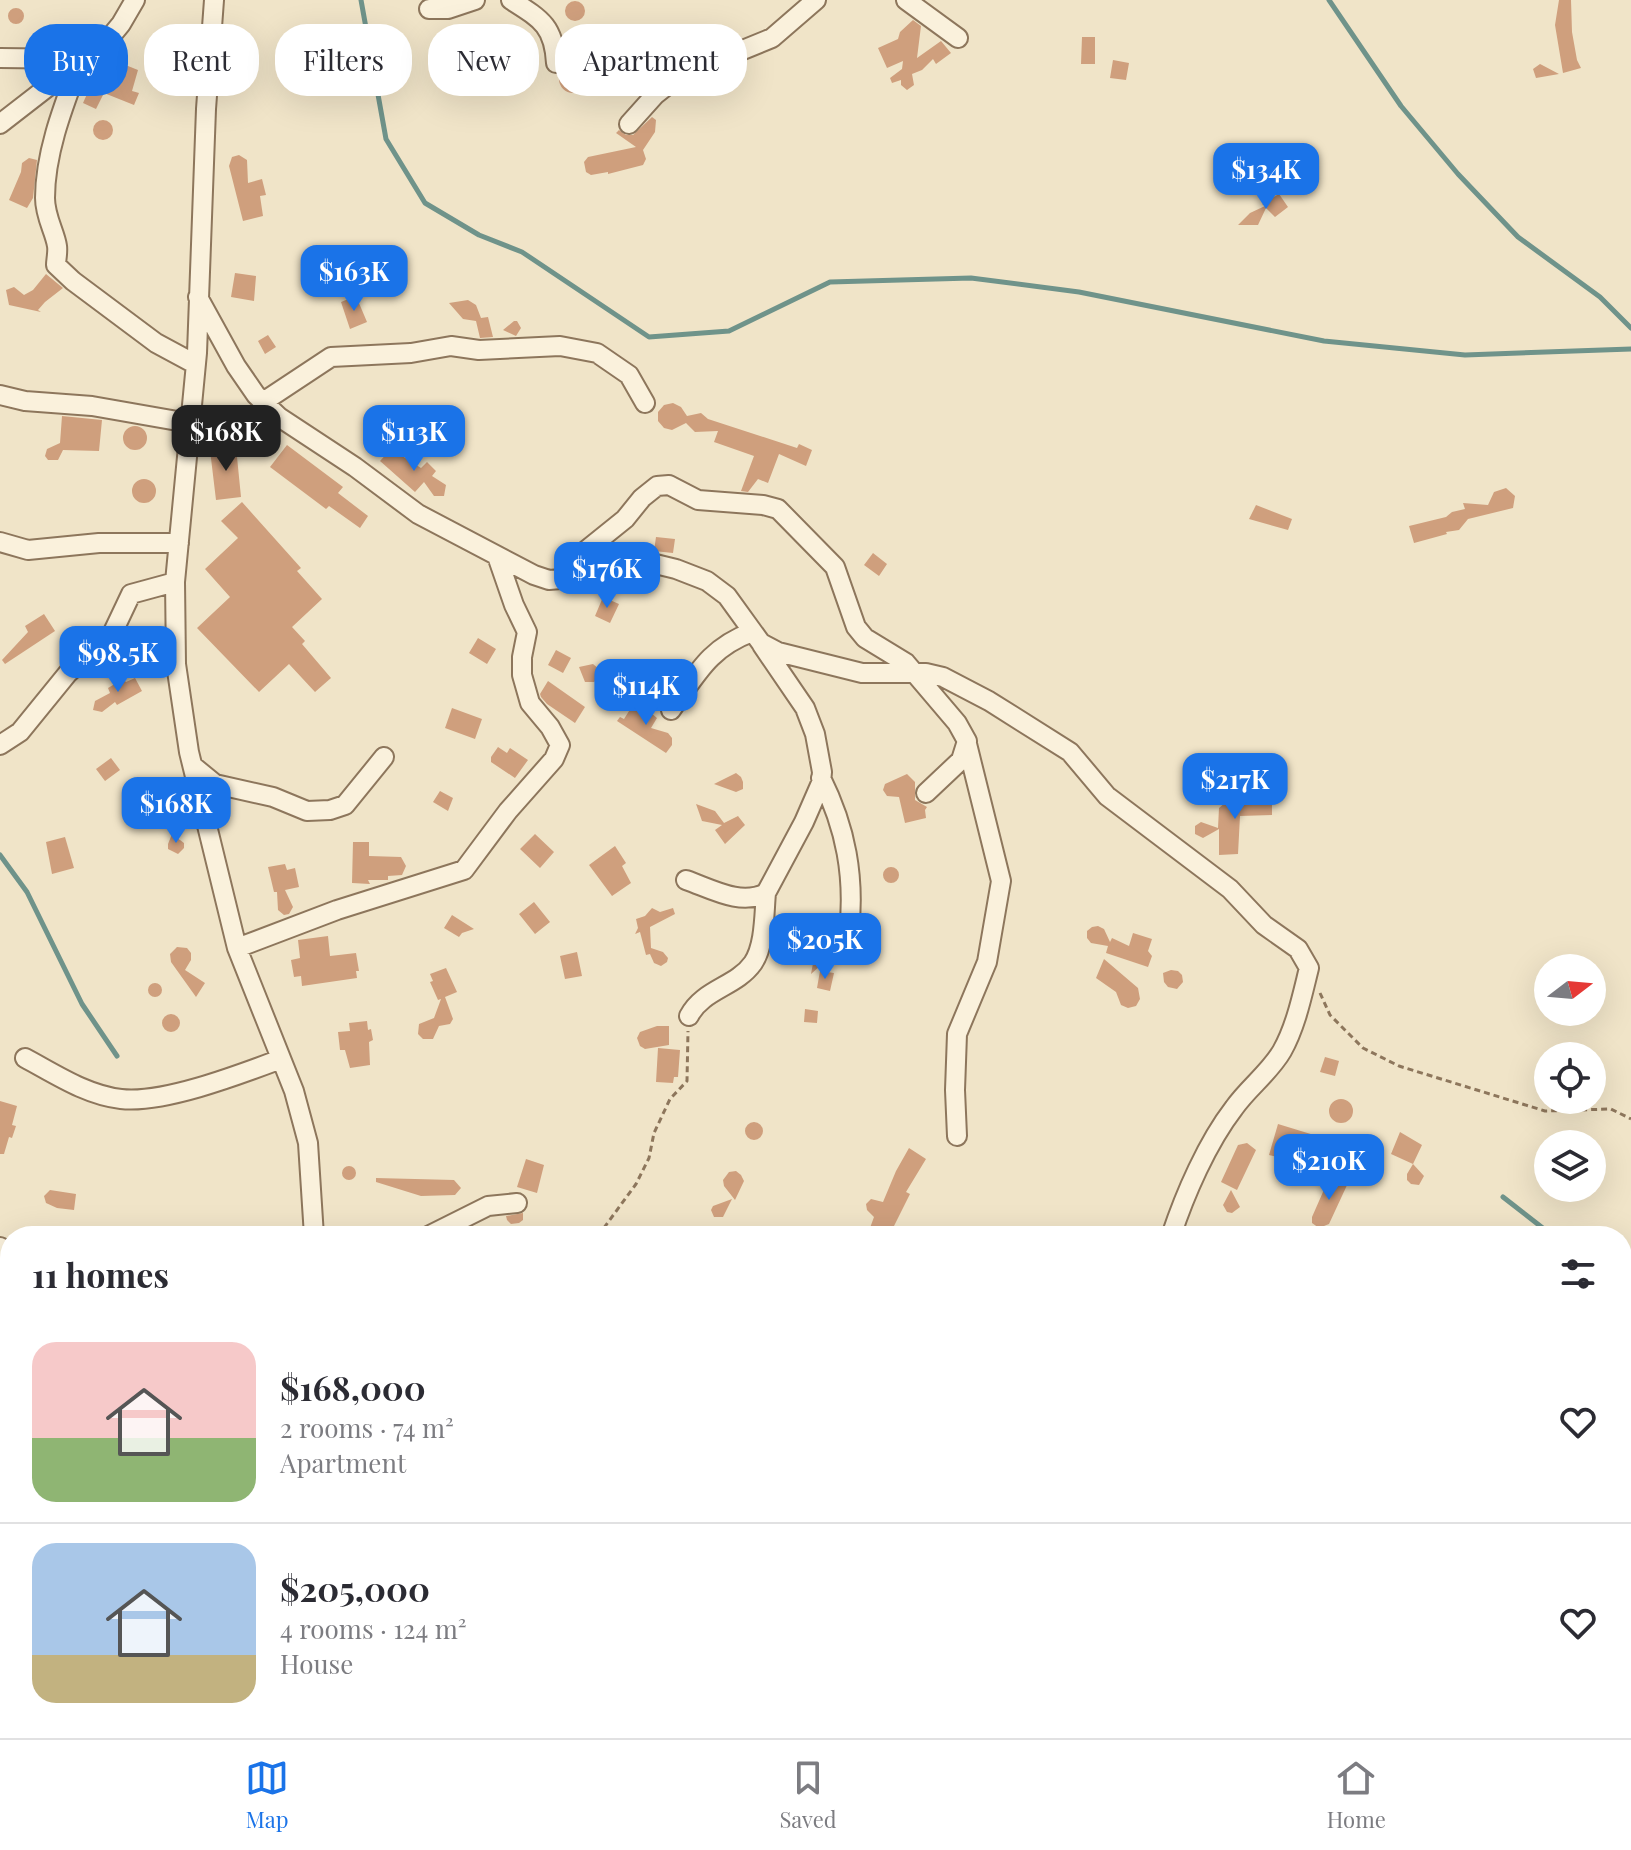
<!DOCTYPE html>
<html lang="en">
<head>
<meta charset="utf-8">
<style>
  :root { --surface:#fff; --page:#f2f2f3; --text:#2b2b33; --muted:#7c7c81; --line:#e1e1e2; --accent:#1a73e8 }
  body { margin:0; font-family:"Playfair Display",serif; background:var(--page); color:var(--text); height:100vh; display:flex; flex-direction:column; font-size:30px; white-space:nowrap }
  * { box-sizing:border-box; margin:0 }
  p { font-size:26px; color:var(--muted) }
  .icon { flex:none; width:44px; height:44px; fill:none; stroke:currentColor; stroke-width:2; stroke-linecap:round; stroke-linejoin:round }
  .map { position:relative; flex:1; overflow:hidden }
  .sheet { position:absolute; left:0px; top:1226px; width:1632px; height:512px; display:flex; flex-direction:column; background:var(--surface); border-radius:32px 32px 0 0; box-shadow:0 8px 32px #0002 }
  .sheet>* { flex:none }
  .top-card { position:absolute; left:24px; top:24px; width:800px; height:72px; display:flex; gap:16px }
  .needle { width:52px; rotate:74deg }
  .tools { position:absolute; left:1534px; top:954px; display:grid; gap:16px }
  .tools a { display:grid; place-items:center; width:72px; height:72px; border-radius:50%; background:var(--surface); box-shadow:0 8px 32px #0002; font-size:40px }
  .price { position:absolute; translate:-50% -68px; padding:0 18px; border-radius:16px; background:var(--accent); color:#fff; font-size:26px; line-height:52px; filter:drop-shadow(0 2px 4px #0008) }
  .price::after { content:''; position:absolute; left:50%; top:48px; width:24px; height:18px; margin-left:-12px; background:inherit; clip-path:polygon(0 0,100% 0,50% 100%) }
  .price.current { background:#222; color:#fff }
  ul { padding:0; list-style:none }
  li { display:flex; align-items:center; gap:24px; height:200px; padding:0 32px }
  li+li { border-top:2px solid var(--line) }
  li span { display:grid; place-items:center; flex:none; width:224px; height:160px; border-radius:24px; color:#555 }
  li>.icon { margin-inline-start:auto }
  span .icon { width:96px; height:96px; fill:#fffc; stroke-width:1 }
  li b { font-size:34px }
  h2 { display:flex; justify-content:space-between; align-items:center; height:96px; padding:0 32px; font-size:34px }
  .chip { padding:0 28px; border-radius:32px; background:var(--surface); box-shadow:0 8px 32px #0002; font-size:28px; line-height:72px }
  .chip.current { background:var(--accent); color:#fff }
  .tab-bar { display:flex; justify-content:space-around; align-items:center; height:112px; border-top:2px solid var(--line); background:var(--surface); font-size:22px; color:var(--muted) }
  .tab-bar a { display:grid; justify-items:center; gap:4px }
  .tab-bar .current { color:var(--accent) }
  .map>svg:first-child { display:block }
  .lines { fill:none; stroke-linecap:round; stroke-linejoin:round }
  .stream { stroke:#6f938a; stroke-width:5 }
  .building { fill:#cf9f7d }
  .minor-casing { stroke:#8d765c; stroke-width:22 }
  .path { stroke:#8d765c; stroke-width:3; stroke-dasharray:6 4; stroke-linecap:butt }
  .minor { stroke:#faf1dc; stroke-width:18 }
</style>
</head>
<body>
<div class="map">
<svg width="1631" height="1738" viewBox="0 0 1631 1738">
  <rect width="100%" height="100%" fill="#f0e4c8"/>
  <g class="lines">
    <path class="stream" d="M361,0L386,139L425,203L479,235L522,252L649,337L729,331L830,282L971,278L1079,292L1324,341L1465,355L1631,349
      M1329,0L1401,106L1458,174L1518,237L1600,297L1631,328
      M0,855L27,892L82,1004L117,1056
      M1503,1197L1553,1236
      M1622,1298L1631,1308
      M1622,1608L1631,1610"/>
  </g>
  <path class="building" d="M1559,0H1571L1572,32L1577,60L1581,68L1563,73L1555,25Z
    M565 11a10 10 0 1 1 20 0a10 10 0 1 1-20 0Z
    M8 16a8 8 0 1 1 16 0a8 8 0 1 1-16 0Z
    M913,20L921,26L917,58L941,41L951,53L936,64L933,59L922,70L912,74L914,85L907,90L901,85V80L892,83L890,78L902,69L903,61L887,68L878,48L898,39L900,32Z
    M1082,37H1095V64H1081Z
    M504,49L522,51L519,78L513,84L506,82L503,77Z
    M460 69a9 9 0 1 1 18 0a9 9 0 1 1-18 0Z
    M1113,60L1129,63L1126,80L1110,78Z
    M123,64L138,70L132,91L139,93L134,105L104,93L96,109L83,103L92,83L101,87L113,84Z
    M1540,64L1542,65L1559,74L1536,78L1533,69Z
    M559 79a14 14 0 1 1 28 0a14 14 0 1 1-28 0Z
    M652,117L656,120L655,132L643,150L646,159L643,165L608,174V172L591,175L586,172L584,162L588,157L636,147L616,133L619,130L626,135H633Z
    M93 130a10 10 0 1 1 20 0a10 10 0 1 1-20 0Z
    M239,155L247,160L248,183L262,179L266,195L260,196L263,216L243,221L229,166L232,157Z
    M29,158L37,160L33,198L27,208L9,200L21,172L22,163Z
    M1279,194L1288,207L1275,217L1266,208L1258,225H1238L1250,213L1265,206L1262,204Z
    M235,273L256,276L254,301L231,297Z
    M46,274L63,288L45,302L38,310L41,312L9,305L6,290L14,287L24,295L33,290Z
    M356,296L367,322L350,329L341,302Z
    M468,300L476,305L481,318L488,317L493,337L480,338L476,321L463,319L449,303Z
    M514,321H517L521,328L516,336L503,330Z
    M268,335L276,347L265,354L258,341Z
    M673,403L681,407L687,416L701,413L708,419L797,448L799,444L812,450L806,466L779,454L768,483L758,479L748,492L741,491L754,456L714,442L718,431L695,432L686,423L672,430L664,428L658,421V412L664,405Z
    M62,416L102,420L99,451L63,450L58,460H48L45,456L47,449L60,443Z
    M123 438a12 12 0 1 1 24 0a12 12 0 1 1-24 0Z
    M287,445L343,487L338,493L368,516L360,528L329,506L326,509L270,467Z
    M236,447L241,497L216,500L210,450Z
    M391,449L421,468L427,462L436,471L432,476L446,485L444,496H434L424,482L415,492L380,461Z
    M132 491a12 12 0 1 1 24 0a12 12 0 1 1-24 0Z
    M1506,488L1515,496L1513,508L1468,519L1459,530L1446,532L1447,534L1414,543L1409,526L1446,517L1452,512L1465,509L1463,503L1488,505L1494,492Z
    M242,502L301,568L297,571L322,599L292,627L305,641L302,644L331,678L315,692L289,664L259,692L197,628L230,597L205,569L238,538L221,521Z
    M1256,505L1292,519L1288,530L1249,519Z
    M656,537L675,539L673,553L654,551Z
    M873,553L887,564L879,576L864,565Z
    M603,597L619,604L610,623L595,616Z
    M44,614L55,631L5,664L2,660L28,632L25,626Z
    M478,638L496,649L487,664L469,653Z
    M556,650L571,658L563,673L548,665Z
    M593,664L599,669V678L594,682H585L579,667Z
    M135,678L142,691L117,705L115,702L102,712L93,710L95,701L110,693L108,688L123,679L126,682Z
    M548,681L585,707L575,723L547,704L541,697L540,694Z
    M636,700L657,718L651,728L668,733L672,738V745L666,753L617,721L620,717L624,719Z
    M452,708L482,719L475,739L445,728Z
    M498,747L507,753L510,748L528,760L515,778L491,762V757Z
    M111,758L120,770L105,781L96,769Z
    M736,773L741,777L743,782V789L736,792L714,784Z
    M907,774L915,782V800L927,807L925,810L926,818L905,823L899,797L887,796L883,790L885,784Z
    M440,791L453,798L448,811L433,802Z
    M1239,793L1266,795L1267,805H1272V815L1240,816L1238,854L1219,855V829L1203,838L1195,834V826L1201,822L1218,828L1219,808L1225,803L1240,804Z
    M167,801L172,818L157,822L152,805Z
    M696,804L715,811L724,823L738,816L745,825L725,844L715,830L722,825L702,821Z
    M172,834L184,843V848L178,854L168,849V844Z
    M535,834L554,852L540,868L520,849Z
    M65,837L74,868L52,874L46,842Z
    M353,842H369V856L401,857L406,866L402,875L388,876V880H368L370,884L352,883Z
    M615,846L626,863L622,866L631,883L612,896L589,865Z
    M285,864L287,870L295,868L299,887L285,890L293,907L289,914L284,915L278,910L277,892H274L268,867Z
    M883 875a8 8 0 1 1 16 0a8 8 0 1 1-16 0Z
    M534,902L550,922L535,934L519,914Z
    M652,908L660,912L673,908L675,914L650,927L651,948L663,952L668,958L667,962L661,966L654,963L650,954L646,955L640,932L635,934L638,928L636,919L645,916Z
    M452,915L474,929L462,933L459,937L444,928Z
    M835,919H838L837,951L811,974L816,947L807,940V931L811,928L824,927L829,921Z
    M1098,926L1104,929L1110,942L1112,938L1129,946L1133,933L1152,939L1148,951L1152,956L1148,967L1106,953L1108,946L1091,943L1087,938V931L1092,927Z
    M328,936L330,956L356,953L359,971H356L357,978L302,986L301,976L294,977L291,960L300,958L298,940Z
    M177,947L187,948L191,953V960L185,970L205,983L196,997L171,962L170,954Z
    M577,952L582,976L565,979L560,956Z
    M1104,959L1138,988L1140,999L1136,1006L1128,1008L1121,1005L1116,992L1096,978Z
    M446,968L457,992L445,997L453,1019L450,1024L439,1026L433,1039H423L418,1034L419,1024L434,1018L441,999L438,1000L430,982L433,981L430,974Z
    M1171,970L1178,971L1182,975L1183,982L1177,989L1168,987L1164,982L1163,973Z
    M820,971L834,973L830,991L817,988Z
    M148 990a7 7 0 1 1 14 0a7 7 0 1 1-14 0Z
    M805,1009L818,1011L817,1023L804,1022Z
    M162 1023a9 9 0 1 1 18 0a9 9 0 1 1-18 0Z
    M367,1021L368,1030L371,1029L373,1040L369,1042L370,1065L350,1068L345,1050H340L338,1032L350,1031L349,1023Z
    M657,1026H669V1045L645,1049L640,1046L637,1038L640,1032Z
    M658,1048L680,1050L678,1077H674L673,1083L656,1082Z
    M1325,1057L1339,1061L1335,1076L1320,1072Z
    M1329 1111a12 12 0 1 1 24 0a12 12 0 1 1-24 0Z
    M0,1101L17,1106L12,1125L16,1126L12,1138L9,1137L4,1154H0Z
    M745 1131a9 9 0 1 1 18 0a9 9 0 1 1-18 0Z
    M1278,1124L1314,1135L1309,1153L1305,1151L1298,1159L1289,1156L1286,1159L1269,1155Z
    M1400,1132L1422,1145L1413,1164L1424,1176L1419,1185L1411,1184L1407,1180V1174L1413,1164L1391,1154Z
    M1247,1143L1256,1150L1237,1190L1221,1182L1238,1145Z
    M909,1148L926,1159L906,1192L910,1194L889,1236H867L874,1217L867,1210L866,1204L871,1199L883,1202L896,1171Z
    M526,1159L544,1165L537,1193L517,1187Z
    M342 1173a7 7 0 1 1 14 0a7 7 0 1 1-14 0Z
    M736,1171L741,1175L744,1181L735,1200L724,1186L723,1180L729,1172Z
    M1330,1176L1348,1183L1329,1224L1319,1228L1312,1223V1217Z
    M376,1178L454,1180L461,1188L455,1195L421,1196L376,1182Z
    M50,1190L76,1194L74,1210L57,1208L46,1203L44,1196Z
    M1231,1190L1240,1207L1232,1213L1227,1212L1223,1205Z
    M732,1199L723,1217H714L711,1210L713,1206Z
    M523,1213V1220L519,1223L511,1224L507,1220L506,1216Z"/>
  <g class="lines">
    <g class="minor-casing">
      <path id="minor" d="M214,0L206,109L197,353L175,582L176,664L189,752L237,948L294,1091L308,1143L314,1236
        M511,0C541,19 554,26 556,63
        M906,0L958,38
        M429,9H448L475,0
        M0,58L81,59C65,102 45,151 45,198C45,217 55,232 57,246C58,252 56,260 56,265L73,281L156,343L195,364
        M0,124L107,41L121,24L135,0
        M629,124L655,95L679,76L772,38L816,0
        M198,297L236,366L256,395L279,417L355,467L418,514L534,575L549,580L561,579L575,572L619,562L643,561L676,569L707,581L727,596L761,643L778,652L862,673H926L943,677L989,701L1070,752L1107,796L1230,889L1264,925L1298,949L1309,968C1302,996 1296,1026 1282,1051C1270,1072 1248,1088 1234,1108C1207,1143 1185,1194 1171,1236
        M0,395L25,401L92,406L189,423
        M263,402L331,357L411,353L451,346L479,350L560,346L597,353L629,375L645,403
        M0,542L28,550L99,543H179
        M565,573L584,552L625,519L642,498L657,486L669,485L698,500L763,505L778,509L835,567L856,627L865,638L906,663L957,723L967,741L961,760L926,793
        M671,710C697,674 709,648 752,632
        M0,745L20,732L68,673L113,632L131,594L175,582
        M193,766L215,784L273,797L307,811L330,810L345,805L384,757
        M821,778C846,828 855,877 849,932
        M686,880C712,889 740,906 766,893L804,822L821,783L822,772L815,734L805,708L762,645
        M237,948L337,910L464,870L508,811L554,759L560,745L550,727L530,703L522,675V657L527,632L514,605L497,556
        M689,1016C703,989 736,987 753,963C765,945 764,914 766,893
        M25,1058C55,1074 86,1095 121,1099C163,1104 241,1074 281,1059
        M957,1136L955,1090L957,1034L987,962L1001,881L967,744
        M428,1236L488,1206L517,1203
        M0,1247L10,1253
        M619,1728L623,1738
        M67,1738L77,1728
        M819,1738L829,1728
        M1026,1738L1027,1728"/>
    </g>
    <path class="path" d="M1320,993L1330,1015L1363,1048L1399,1066L1545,1111L1611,1109L1631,1119
      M570,1236H574
      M598,1236L636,1184L649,1158L654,1133L670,1099L687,1081L688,1031"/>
    <use href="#minor" class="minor"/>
  </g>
</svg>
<div class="tools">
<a><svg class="needle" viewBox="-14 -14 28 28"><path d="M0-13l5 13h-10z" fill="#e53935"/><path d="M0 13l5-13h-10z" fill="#7c7c81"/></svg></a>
<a><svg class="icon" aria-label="locate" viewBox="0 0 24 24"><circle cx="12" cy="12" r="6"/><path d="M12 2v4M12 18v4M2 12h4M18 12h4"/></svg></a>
<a><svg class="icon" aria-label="layers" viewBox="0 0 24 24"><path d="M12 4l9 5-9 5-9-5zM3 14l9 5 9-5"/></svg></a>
</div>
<b class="price" style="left:1266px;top:211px">$134K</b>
<b class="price" style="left:354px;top:313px">$163K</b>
<b class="price current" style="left:226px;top:473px">$168K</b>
<b class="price" style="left:414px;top:473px">$113K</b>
<b class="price" style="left:607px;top:610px">$176K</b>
<b class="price" style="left:118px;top:694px">$98.5K</b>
<b class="price" style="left:646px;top:727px">$114K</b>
<b class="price" style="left:1235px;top:821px">$217K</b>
<b class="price" style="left:176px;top:845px">$168K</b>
<b class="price" style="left:825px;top:981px">$205K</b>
<b class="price" style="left:1329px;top:1202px">$210K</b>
<div class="top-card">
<a class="chip current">Buy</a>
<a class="chip">Rent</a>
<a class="chip">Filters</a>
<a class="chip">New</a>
<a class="chip">Apartment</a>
</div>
<section class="sheet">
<h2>11 homes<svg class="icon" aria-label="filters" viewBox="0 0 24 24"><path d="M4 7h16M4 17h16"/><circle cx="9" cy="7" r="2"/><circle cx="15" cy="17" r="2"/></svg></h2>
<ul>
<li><span style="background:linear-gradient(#f6c9c9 60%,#8fb573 0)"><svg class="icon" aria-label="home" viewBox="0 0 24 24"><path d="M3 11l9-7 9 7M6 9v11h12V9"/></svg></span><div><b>$168,000</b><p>2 rooms · 74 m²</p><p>Apartment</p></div><svg class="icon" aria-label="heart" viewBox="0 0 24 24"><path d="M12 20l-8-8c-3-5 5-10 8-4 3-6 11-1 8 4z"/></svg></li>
<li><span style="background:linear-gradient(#a9c7e8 70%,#c2b280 0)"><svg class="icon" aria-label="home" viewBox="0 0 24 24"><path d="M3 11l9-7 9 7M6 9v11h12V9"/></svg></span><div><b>$205,000</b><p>4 rooms · 124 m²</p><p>House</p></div><svg class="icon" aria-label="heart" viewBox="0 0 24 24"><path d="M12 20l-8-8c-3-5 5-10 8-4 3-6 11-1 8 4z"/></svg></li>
</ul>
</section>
</div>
<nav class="tab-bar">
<a class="current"><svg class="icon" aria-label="map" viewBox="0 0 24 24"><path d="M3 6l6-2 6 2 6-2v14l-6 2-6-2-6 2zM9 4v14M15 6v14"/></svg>Map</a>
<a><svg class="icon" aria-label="saved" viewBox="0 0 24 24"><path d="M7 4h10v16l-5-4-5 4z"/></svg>Saved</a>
<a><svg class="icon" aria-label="home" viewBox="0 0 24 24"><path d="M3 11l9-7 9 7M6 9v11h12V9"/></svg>Home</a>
</nav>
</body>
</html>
